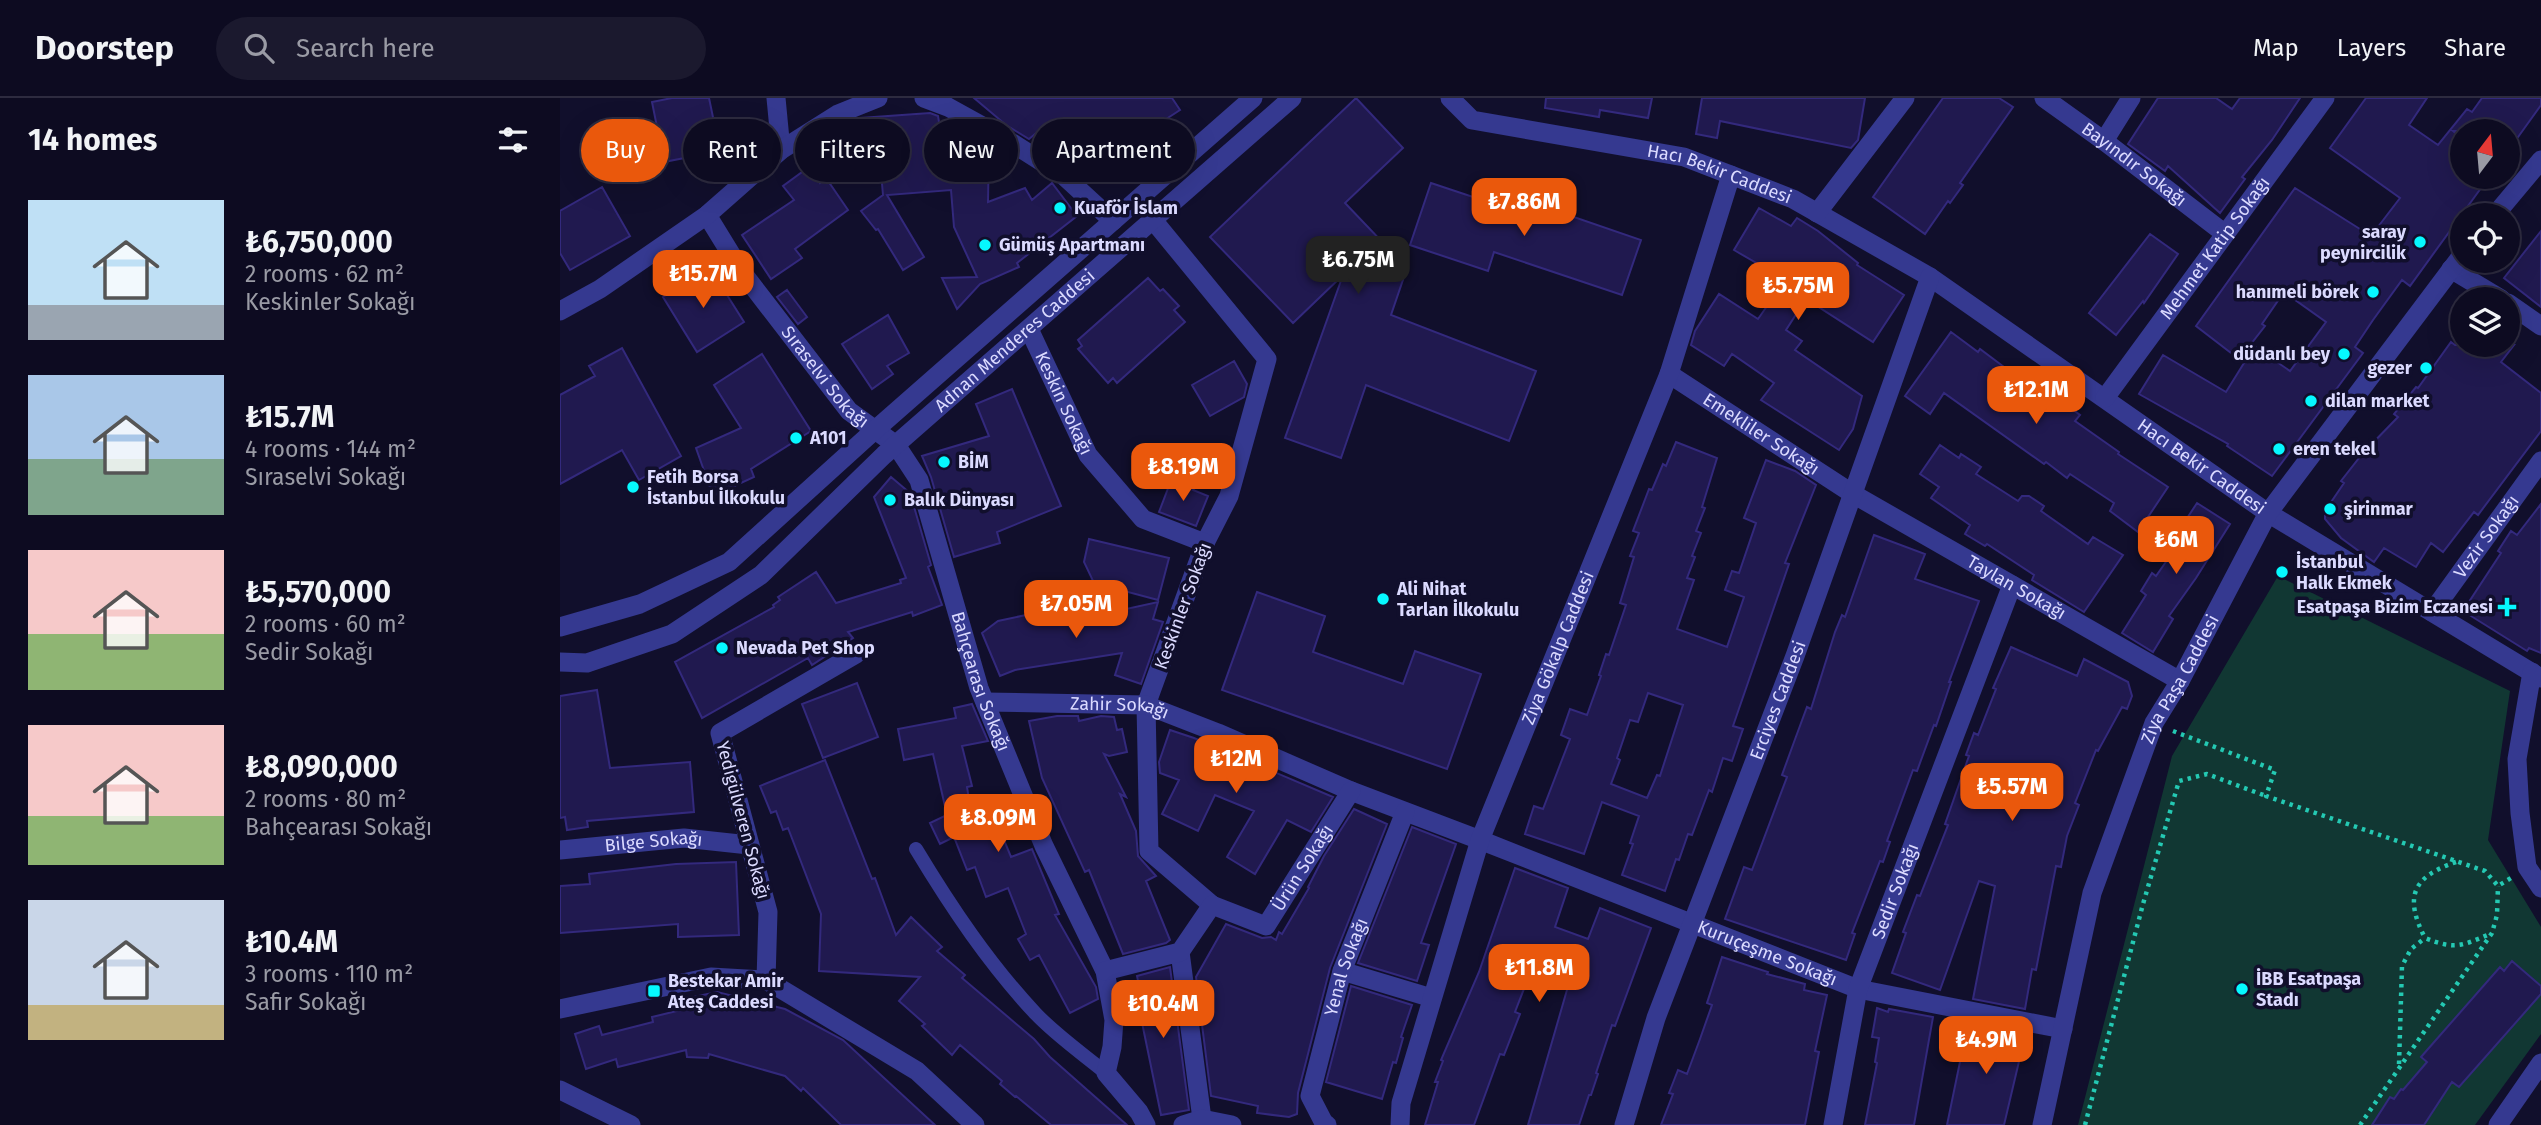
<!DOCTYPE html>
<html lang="en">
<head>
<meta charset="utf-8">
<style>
  :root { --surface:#0d0b21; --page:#1b192e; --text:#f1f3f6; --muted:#9a9ba5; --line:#2d2b3f; --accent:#ea580c }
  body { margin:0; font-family:"Fira Sans",sans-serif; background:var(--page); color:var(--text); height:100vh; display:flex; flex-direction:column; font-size:26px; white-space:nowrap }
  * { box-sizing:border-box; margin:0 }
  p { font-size:23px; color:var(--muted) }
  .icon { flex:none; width:38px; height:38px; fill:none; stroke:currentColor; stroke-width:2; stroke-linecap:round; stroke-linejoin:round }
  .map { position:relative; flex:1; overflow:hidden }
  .details { display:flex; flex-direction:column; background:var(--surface); width:560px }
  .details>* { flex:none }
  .top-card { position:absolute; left:21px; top:21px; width:665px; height:63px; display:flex; gap:14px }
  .needle { width:46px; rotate:16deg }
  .buttons { position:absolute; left:1890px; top:21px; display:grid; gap:14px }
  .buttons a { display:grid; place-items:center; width:70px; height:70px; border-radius:50%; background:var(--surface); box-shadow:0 7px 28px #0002,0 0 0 2px var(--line); font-size:35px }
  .price { position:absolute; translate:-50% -60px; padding:0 16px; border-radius:14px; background:var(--accent); color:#fff; font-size:23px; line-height:46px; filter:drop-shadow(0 2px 4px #0008) }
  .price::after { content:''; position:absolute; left:50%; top:42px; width:21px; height:16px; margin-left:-10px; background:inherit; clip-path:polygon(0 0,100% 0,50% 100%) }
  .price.on { background:#222; color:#fff }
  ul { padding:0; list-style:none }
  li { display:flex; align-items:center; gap:21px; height:175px; padding:0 28px }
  li span { display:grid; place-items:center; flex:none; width:196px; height:140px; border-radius:0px; color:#555 }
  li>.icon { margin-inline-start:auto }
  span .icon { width:84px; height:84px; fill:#fffc; stroke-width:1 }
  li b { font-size:30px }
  h2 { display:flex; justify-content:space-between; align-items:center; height:84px; padding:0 28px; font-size:30px }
  .pill { padding:0 24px; border-radius:32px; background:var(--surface); box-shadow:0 7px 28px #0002,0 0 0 2px var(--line); font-size:24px; line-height:63px }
  .pill.on { background:var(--accent); color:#fff }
  header { display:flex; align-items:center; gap:42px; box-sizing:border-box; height:98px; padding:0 35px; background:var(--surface); border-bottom:2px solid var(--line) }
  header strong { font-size:33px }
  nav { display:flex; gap:38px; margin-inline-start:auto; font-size:24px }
  .search { width:490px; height:63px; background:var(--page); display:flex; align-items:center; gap:18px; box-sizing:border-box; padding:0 24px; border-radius:38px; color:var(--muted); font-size:26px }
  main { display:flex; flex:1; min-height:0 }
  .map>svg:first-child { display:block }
  .green { fill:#113733 }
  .building { fill:#20194f; stroke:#33297d; stroke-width:2; fill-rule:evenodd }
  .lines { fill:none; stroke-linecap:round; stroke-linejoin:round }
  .path { stroke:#24c9b3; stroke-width:4.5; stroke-dasharray:3.5 5; stroke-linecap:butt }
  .service { stroke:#353990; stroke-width:14 }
  .minor { stroke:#353990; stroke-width:19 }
  .tertiary { stroke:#353990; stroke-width:19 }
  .poi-dot { fill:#06f8ff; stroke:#110f2c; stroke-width:2.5 }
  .labels { text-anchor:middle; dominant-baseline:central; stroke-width:7; stroke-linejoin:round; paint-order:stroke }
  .street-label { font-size:18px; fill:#dbdaff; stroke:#110f2c }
  .poi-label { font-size:18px; font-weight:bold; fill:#dbdaff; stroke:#110f2c; text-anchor:start }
</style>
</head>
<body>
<header>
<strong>Doorstep</strong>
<div class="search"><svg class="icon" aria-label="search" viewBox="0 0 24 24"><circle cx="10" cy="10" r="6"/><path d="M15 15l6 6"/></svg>Search here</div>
<nav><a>Map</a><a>Layers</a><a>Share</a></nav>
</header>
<main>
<section class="details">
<h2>14 homes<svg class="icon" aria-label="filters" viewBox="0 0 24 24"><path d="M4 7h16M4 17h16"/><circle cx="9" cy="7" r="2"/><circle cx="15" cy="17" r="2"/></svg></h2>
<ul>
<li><span style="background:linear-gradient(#bfe0f5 75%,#9aa5b1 0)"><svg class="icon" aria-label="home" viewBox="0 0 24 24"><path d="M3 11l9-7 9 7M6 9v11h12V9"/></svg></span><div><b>₺6,750,000</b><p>2 rooms · 62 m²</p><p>Keskinler Sokağı</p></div></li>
<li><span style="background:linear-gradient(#a9c7e8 60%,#7fa58c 0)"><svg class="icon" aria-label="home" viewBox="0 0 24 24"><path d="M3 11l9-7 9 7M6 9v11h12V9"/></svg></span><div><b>₺15.7M</b><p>4 rooms · 144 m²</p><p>Sıraselvi Sokağı</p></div></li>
<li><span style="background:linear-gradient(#f6c9c9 60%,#8fb573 0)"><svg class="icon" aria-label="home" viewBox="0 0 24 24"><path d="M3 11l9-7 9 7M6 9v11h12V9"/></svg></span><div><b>₺5,570,000</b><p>2 rooms · 60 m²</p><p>Sedir Sokağı</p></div></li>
<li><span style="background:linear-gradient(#f6c9c9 65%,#8fb573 0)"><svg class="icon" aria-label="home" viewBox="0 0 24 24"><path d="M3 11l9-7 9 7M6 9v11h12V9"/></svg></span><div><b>₺8,090,000</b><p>2 rooms · 80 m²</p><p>Bahçearası Sokağı</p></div></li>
<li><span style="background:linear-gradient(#c9d6e8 75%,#c2b280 0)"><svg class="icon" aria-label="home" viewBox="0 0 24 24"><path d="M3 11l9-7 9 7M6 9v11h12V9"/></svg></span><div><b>₺10.4M</b><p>3 rooms · 110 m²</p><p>Safir Sokağı</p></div></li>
</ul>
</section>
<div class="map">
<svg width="1981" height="1027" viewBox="0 0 1981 1027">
  <rect width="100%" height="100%" fill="#110f2c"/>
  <path class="green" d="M1718,478L1950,593L1928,742L1981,829V936L1915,1027H1518L1612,658Z"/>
  <path class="building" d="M112,0H149L160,53L104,64L92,4Z
    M414,0H612L620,12L580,38L582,41L533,80L525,70L519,75L508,66L480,32L469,41L446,27Z
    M796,0L843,50L785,105L847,170L831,217L976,273L949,343L806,287L781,360L725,340L783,177L733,225L650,139Z
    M986,0H1092L1088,20L1040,12L1039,19L985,10Z
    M1142,0H1305L1298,42L1291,50L1160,23L1157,40L1136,36Z
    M1383,0H1439L1453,9L1400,85L1403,87L1390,105L1388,103L1365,136L1313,99Z
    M1598,0H1656L1672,11L1680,0H1740L1712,42L1682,79L1685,81L1660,115L1608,68L1605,73L1568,46Z
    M1806,0H1867L1849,27L1878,47L1907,11L1912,14L1922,0H1981V7L1948,53V33H1893L1902,40V79H1929L1850,188L1842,182L1813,222L1795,249L1803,255L1712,378L1667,348L1668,346L1579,296L1603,257L1666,294L1684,265L1636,228L1735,90L1811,138L1840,100L1770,50ZM1724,194L1766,224L1730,273L1691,246L1705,228L1702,226Z
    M370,15L378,18L379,24L429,47L428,104L465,90L472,102L492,85L517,118L457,165L459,169L420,186L397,211L382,180L417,179L394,129L391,92L327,97L364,159L343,172L318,131L316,132L301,113L323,97L319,52H286L281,29L300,20Z
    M249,69L260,85L266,80L288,112L235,151L242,160L211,181L182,137L234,102L223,88Z
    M871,85L937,107L941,94L1081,142L1062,197L934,154L928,173L850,147Z
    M42,89L70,138L10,172L0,155V113Z
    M1199,110L1231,128L1237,120L1258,133L1298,165L1297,167L1344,197L1313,244L1246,201L1226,232L1242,243L1235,252L1302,298L1293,331L1279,352L1201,302L1214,285L1172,256L1164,268L1131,247L1135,233L1159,196L1198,221L1219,191L1199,179L1205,170L1174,152Z
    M1981,133V209L1944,180Z
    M1590,136L1618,156L1584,205L1583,203L1556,237L1529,215Z
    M150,170L184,224L137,254L103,199Z
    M588,180L600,193L603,191L619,208L614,212L625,224L557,285L553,280L548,285L518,251L522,248L518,242Z
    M227,192L247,219L238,226L217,199Z
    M328,217L349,255L327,268L333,276L312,291L282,246Z
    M1391,234L1418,254L1420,251L1460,281L1465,276L1520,317L1515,323L1559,354L1558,356L1608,389L1578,434L1550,413L1554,405L1510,376L1507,380L1486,364L1484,366L1384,295L1370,316L1345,298Z
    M1891,244L1895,247H1954L1941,264L1981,295V333L1918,417L1914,414L1883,454L1871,445L1856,469L1824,450L1814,464L1781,440L1765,421V413L1784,385L1781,383L1803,355L1838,319L1834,316L1856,289L1858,290Z
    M62,250L121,358L79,382L62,352L0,386V297L35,278L29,268Z
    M202,256L251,333L191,371L194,379L153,398L136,350L181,330L154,287Z
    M674,263L687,286L684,299L650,318L632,287Z
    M452,291L501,408L437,434L440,445L394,459L371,379L362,358L429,338L416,306Z
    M1116,344L1157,360L1142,409L1145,410L1136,433L1141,435L1132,458L1135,459L1127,480L1134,482L1117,531L1167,549L1184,499L1165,492L1172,473L1179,475L1196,425L1184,420L1206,362L1235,373L1256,387L1225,465L1229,466L1173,628L1183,631L1172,663L1163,660L1152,694L1149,692L1132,737L1128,736L1119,762L1116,761L1105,793L1062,777L1073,746L1070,745L1079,718L1042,704L1024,756L965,736L974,708L983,711L1010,641L1001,637L1010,611L1027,617L1041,578L1039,577L1046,556L1049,557L1066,507L1060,505L1074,459L1070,458L1079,435L1073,433L1089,391L1092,392L1103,366L1106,368ZM1088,595L1123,607L1100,678L1097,677L1087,700L1051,686L1060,662L1057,660L1070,622L1078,624Z
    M1380,347L1399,360L1401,356L1421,369L1416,376L1458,403L1462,398H1469L1484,408L1481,413L1528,446L1533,439L1563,457L1524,514L1472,482L1474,477L1427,446L1425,448L1405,436L1410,427L1371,400L1379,389L1360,376Z
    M331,379L350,395L371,467L368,469L382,507L353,518L352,514L288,534L293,540L252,567L248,560L142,620L115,564L214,509L213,507L220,502L218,499L256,474L276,505L341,485L340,482L346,480L314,399Z
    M612,380L635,389L633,392L648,398L636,428L599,414Z
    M1637,405L1670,426L1636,480L1609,518L1613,521L1593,554L1562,535L1586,497L1581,493L1592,475L1596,478L1610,458L1605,454Z
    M1981,406V555L1969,550L1967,553L1903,513L1941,455L1938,453L1951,433L1957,437Z
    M1314,437L1365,456L1355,481L1419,503L1389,584H1391L1376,628L1374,627L1357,673L1353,672L1327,743L1330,744L1323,764L1320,763L1292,835L1295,836L1286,862L1165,821L1184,769L1192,772L1227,679L1222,677L1234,644L1247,609L1251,611L1275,534L1282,517L1285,519Z
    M529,441L609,460L598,502L534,485L524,464Z
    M697,494L765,518L753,554L843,586L855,553L921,576L887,671L662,592Z
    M598,504L593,521L603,524L581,586L555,577L562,555L455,572L440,578L422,535L438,523L466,517L509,510L511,523Z
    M1451,549L1517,578L1524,561L1568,584L1572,598L1567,611L1562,609L1538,653L1536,652L1515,705L1519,707L1507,738L1501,769L1496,768L1476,872L1472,871L1465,911L1413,901L1435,788L1419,783L1380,892L1332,875L1346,835L1343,834L1357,797L1360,798L1388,727L1385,726L1409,658L1406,657L1414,635L1418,637L1436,591L1433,590Z
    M297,585L318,639L263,660L242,606Z
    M37,592L50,670L130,664L134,714L27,723L28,729L7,732L5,719L0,720V598Z
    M412,606L428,643L402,648L412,688L407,689L414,734L437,725L451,759L472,751L499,816L495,817L536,889L538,901L510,915L479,857L470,862L458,841L466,836L448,790L426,799L415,769L407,772L394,739L380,746L370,725L387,717L373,656L344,662L338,631L396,620L394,610Z
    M497,618H518L519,623L541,618L554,619L557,632L562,631L567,654L549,658L544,656L566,699L560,696L576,733L578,758L596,778L586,783L610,842L606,845L563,856L529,772L525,774L482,680L469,623Z
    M610,632L634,640L773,699L751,734L727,722L695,776L667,759L694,713L655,697L638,733L602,716L619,682L600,675L599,664Z
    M265,662L312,781L315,780L336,837L351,819L382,849L377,853L405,877L402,880L474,941L490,959L567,1027H491L456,998L455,999L440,986L442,983L400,947L392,957L362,928L365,926L339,903L360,879L259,873L261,816L228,730L223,732L216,713L211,715L200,688Z
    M794,711L827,726L770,870L738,995L737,1016L729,1019L697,1015L698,1008L651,998L636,879L666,826L702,840L711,839L716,842L719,834L722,836L749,790L748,789L764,758Z
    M852,729L896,746L861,845L869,847L857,883L798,865Z
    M176,764L179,837L118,839V826L0,835V788L30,786L29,776L116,766Z
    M955,770L1008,790L995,829L1028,841L1040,810L1091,830L1055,928L1052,927L1036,975L1038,976L1031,997H1029L1019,1027H968L1011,878L974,865L955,914L960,916L944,957L940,956L914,1027H865L878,984H875L883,963L881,962L919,874Z
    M1162,859L1208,874L1207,876L1245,886L1244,892L1267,897L1255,953L1259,954L1245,1027H1101L1113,996L1109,995L1118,972L1127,976L1140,941L1152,907L1147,905Z
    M1952,863L1981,888V896L1899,989L1892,984L1864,1027H1812L1830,999L1834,1001L1841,991L1843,992L1867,964L1861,959L1940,869L1944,873Z
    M610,869L629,1012L601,1017L579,910V902H582L577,878Z
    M791,888L852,907L841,939L843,940L836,965L833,964L822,1001L766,984Z
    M157,894L225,911L283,942L375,1027H281L243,990L241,993L225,978L149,956L148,960L127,959L126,952L58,969L56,961L26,971L15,936L39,928L42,937L93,924L92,919L121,912L119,902Z
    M1317,910L1328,914L1329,911L1373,919L1354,1027H1305L1317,965L1315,964L1319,940L1312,939Z
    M1408,925L1460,935L1465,938L1444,1027H1387Z"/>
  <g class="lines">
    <path class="path" d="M1613,633L1715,672L1706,698L1925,773L1938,788L1951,780
      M1896,764C1852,779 1844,799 1865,840C1895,852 1901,848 1930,836
      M1839,966L1842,868L1851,851L1865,840
      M1525,1027L1583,806L1619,683L1647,676L1706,698
      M1800,1027L1932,835L1937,817L1938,788"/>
    <path class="service" d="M356,751C391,809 429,866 476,916C497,938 523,956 546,975"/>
    <g class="minor">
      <path d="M216,0L221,52"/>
      <path d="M364,0L388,9L446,41L504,78L553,123"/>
      <path id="s1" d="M890,0L912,22L1124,59L1233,101L1370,179L1708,415L1981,580"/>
      <path id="s2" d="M1484,0L1544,43L1664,135"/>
      <path d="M1544,43L1571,0"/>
      <path d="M1257,115L1345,0"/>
      <path id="s3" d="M147,117L182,174L289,313L336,347L359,382L419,590L484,748L545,873L554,922L552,949L546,975L579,1014L586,1027"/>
      <path d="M1935,117L1981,62"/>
      <path d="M593,122L707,261L669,398L645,445L586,607L589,753L652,807"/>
      <path d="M1891,171L1941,201"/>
      <path d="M1948,205L1981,228"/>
      <path d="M0,213L40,191L147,117L221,52L278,16L318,0"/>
      <path id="s4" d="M469,231L528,357L583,421L645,445"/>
      <path id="s5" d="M1109,276L1293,396L1620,583"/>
      <path id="s6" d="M1545,300L1765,0"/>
      <path id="s7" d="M1872,514L1981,363"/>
      <path d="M1972,574L1957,661L1960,715L1967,769L1981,790"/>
      <path id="s8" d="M425,604L586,607L658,635L791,693L920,742L1298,891L1503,931"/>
      <path id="s9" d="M0,752L124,740L189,747"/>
      <path d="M620,854L642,1021"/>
      <path id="s10" d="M545,873L620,854L652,807L706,828L791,693"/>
      <path d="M782,873L872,900"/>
      <path d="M206,882L208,814L160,635L296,556"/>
      <path d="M0,911L151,879L206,882L357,973L415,1027"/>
      <path d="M0,992L71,1027"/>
      <path d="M623,1027L642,1021L672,1027"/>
      <path id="s11" d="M767,1027L764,1025L750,998L782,873L845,714"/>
      <path id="s12" d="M840,1027L841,1005L920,742L1109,276L1171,77"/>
      <path id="s13" d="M1064,1027L1096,920L1235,558L1370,179"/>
      <path id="s14" d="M1273,1027L1298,891L1452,487"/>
      <path id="s15" d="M1482,1027L1532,795L1594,625L1620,583L1708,415L1902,157"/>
      <path d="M1938,1027L1981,965"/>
    </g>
    <g class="tertiary">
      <path d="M0,529L80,506L169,464L307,339L693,0"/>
      <path id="s16" d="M0,564L27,565L112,536L201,477L324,357L732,0"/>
    </g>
  </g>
  <g class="poi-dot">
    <circle cx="500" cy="110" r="7"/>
    <circle cx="1860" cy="144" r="7"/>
    <circle cx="425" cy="147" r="7"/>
    <circle cx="1813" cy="194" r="7"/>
    <circle cx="1784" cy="256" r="7"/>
    <circle cx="1866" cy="270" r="7"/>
    <circle cx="1751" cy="303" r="7"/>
    <circle cx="236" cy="340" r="7"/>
    <circle cx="1719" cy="351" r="7"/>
    <circle cx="384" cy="364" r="7"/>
    <circle cx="73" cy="389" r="7"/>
    <circle cx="330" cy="402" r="7"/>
    <circle cx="1770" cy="411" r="7"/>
    <circle cx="1722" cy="474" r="7"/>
    <circle cx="823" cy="501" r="7"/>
    <path d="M1943.5 498.5h7v7h7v7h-7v7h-7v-7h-7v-7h7z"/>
    <circle cx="162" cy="550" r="7"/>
    <circle cx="1682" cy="891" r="7"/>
    <rect x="87" y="886" width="14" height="14" rx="3.5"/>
  </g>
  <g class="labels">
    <g class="street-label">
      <text stroke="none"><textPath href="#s2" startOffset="112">Bayındır Sokağı</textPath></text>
      <text stroke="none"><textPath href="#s1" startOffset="285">Hacı Bekir Caddesi</textPath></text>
      <text stroke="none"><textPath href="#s6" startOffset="186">Mehmet Katip Sokağı</textPath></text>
      <text stroke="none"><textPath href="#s16" startOffset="569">Adnan Menderes Caddesi</textPath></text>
      <text stroke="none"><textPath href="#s3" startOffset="201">Sıraselvi Sokağı</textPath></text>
      <text stroke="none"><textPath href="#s4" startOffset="82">Keskin Sokağı</textPath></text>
      <text stroke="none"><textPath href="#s5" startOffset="110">Emekliler Sokağı</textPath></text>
      <text stroke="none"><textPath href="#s1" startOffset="852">Hacı Bekir Caddesi</textPath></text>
      <text stroke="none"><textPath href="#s7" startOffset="93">Vezir Sokağı</textPath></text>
      <text stroke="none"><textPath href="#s5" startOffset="408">Taylan Sokağı</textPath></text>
      <text transform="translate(623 508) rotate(-70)">Keskinler Sokağı</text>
      <text stroke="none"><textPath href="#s12" startOffset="504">Ziya Gökalp Caddesi</textPath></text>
      <text stroke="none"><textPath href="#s15" startOffset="469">Ziya Paşa Caddesi</textPath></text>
      <text stroke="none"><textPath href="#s3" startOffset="553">Bahçearası Sokağı</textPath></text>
      <text stroke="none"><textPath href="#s13" startOffset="452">Erciyes Caddesi</textPath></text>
      <text stroke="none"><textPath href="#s8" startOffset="135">Zahir Sokağı</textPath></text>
      <text transform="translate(183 722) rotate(75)">Yedigülveren Sokağı</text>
      <text stroke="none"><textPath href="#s9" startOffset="94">Bilge Sokağı</textPath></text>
      <text stroke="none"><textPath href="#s10" startOffset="261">Ürün Sokağı</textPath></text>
      <text stroke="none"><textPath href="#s14" startOffset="243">Sedir Sokağı</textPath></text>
      <text stroke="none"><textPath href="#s8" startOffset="830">Kuruçeşme Sokağı</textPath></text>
      <text stroke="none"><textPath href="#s11" startOffset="168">Yenal Sokağı</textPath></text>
    </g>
    <g class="poi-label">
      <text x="514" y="110">Kuaför İslam</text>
      <text x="1846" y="134" text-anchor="end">saray<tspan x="1846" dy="21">peynircilik</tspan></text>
      <text x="439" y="147">Gümüş Apartmanı</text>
      <text x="1799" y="194" text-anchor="end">hanımeli börek</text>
      <text x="1770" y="256" text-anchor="end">düdanlı bey</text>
      <text x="1852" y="270" text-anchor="end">gezer</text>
      <text x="1765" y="303">dilan market</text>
      <text x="250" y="340">A101</text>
      <text x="1733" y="351">eren tekel</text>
      <text x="398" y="364">BİM</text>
      <text x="87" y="379">Fetih Borsa<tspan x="87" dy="21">İstanbul İlkokulu</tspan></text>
      <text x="344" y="402">Balık Dünyası</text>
      <text x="1784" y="411">şirinmar</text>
      <text x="1736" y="464">İstanbul<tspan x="1736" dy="21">Halk Ekmek</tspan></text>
      <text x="837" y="491">Ali Nihat<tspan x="837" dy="21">Tarlan İlkokulu</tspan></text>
      <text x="1933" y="509" text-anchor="end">Esatpaşa Bizim Eczanesi</text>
      <text x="176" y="550">Nevada Pet Shop</text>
      <text x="1696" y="881">İBB Esatpaşa<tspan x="1696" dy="21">Stadı</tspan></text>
      <text x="108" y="883">Bestekar Amir<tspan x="108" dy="21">Ateş Caddesi</tspan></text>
    </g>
  </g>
</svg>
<div class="buttons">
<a><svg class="needle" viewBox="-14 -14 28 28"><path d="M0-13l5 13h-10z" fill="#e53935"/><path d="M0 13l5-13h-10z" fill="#9a9ba5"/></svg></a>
<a><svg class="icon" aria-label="locate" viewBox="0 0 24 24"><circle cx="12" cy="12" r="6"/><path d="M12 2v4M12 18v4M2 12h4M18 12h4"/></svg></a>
<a><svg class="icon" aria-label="layers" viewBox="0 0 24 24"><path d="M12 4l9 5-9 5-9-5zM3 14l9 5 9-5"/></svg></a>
</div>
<b class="price" style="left:964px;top:140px">₺7.86M</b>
<b class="price on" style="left:798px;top:198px">₺6.75M</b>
<b class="price" style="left:143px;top:212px">₺15.7M</b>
<b class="price" style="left:1238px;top:224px">₺5.75M</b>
<b class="price" style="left:1476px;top:328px">₺12.1M</b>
<b class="price" style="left:623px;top:405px">₺8.19M</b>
<b class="price" style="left:1616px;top:478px">₺6M</b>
<b class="price" style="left:516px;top:542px">₺7.05M</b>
<b class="price" style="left:676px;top:697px">₺12M</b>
<b class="price" style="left:1452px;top:725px">₺5.57M</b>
<b class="price" style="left:438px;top:756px">₺8.09M</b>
<b class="price" style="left:979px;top:906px">₺11.8M</b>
<b class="price" style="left:603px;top:942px">₺10.4M</b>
<b class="price" style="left:1426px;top:978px">₺4.9M</b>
<div class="top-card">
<a class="pill on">Buy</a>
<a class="pill">Rent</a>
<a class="pill">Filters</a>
<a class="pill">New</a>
<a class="pill">Apartment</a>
</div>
</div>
</main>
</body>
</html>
